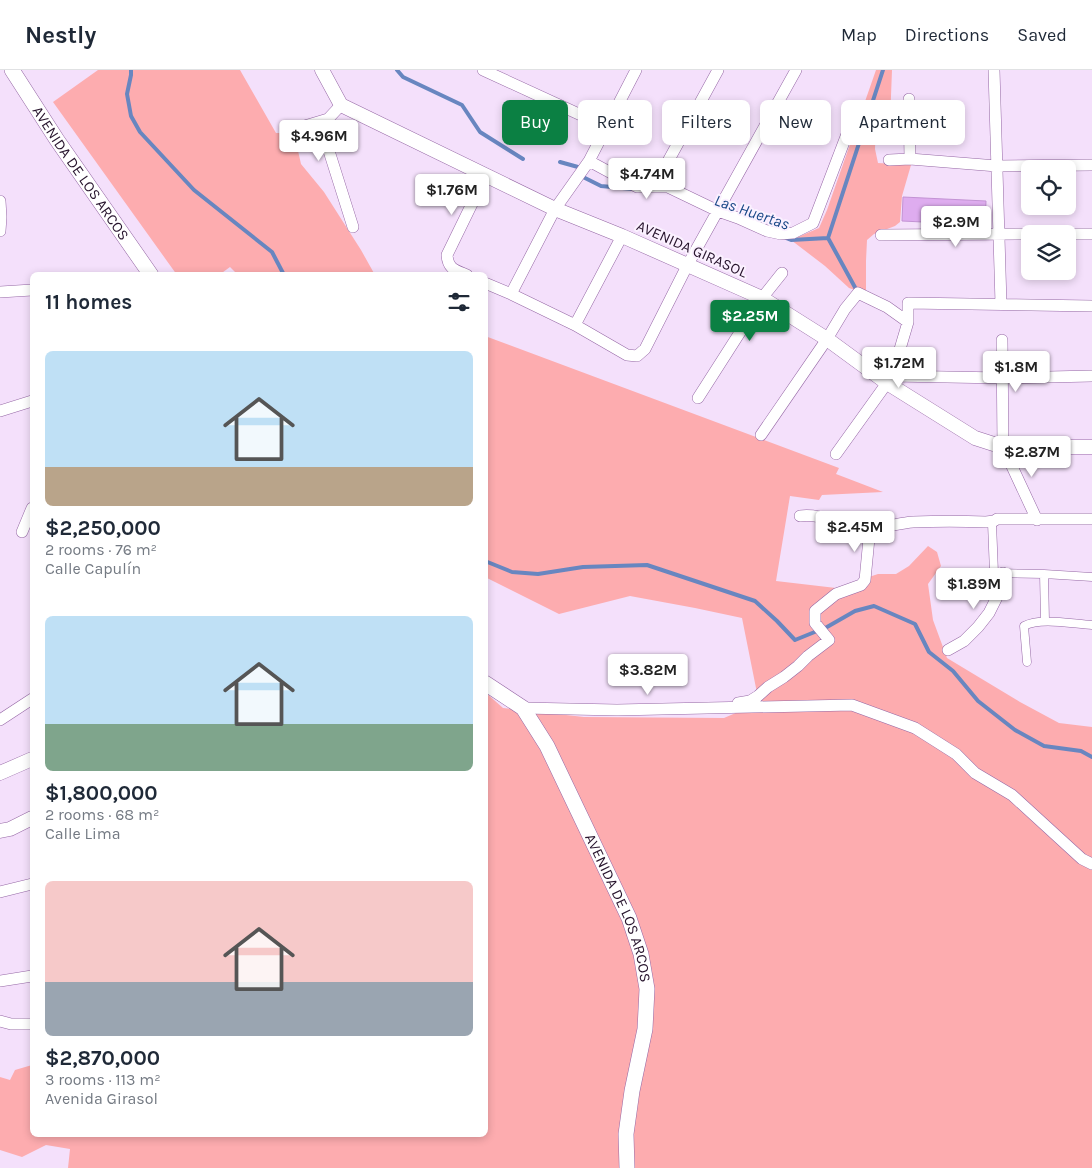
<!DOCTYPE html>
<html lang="en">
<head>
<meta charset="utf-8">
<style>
  :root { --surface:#fff; --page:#f6f6f7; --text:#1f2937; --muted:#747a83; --line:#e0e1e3; --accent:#0b8043 }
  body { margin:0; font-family:Karla,sans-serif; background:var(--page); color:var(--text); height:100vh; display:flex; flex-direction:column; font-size:19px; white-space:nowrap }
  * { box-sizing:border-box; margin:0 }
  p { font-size:16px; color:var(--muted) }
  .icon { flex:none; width:28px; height:28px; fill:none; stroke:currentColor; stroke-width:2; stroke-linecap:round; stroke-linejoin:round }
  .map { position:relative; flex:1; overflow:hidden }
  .sheet { position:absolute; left:30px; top:202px; width:458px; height:865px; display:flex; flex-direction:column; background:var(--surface); border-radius:8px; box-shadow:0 2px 8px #0003 }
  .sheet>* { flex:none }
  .hud { position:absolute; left:502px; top:30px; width:475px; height:45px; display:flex; gap:10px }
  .tools { position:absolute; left:1021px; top:90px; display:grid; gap:10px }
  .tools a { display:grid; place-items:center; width:55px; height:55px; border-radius:8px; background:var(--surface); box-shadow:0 2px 8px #0003; font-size:25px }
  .price { position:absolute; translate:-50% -42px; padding:0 11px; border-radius:5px; background:#fff; color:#222; font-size:16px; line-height:32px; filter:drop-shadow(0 1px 2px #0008) }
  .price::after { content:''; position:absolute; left:50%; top:30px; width:15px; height:11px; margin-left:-8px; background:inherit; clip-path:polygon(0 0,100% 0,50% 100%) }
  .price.selected { background:var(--accent); color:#fff }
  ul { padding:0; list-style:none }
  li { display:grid; align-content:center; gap:10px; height:265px; padding:0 15px }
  li span { display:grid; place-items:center; height:155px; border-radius:8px; color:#555 }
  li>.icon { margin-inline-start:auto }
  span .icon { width:90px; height:90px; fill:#fffc; stroke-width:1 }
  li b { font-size:21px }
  h2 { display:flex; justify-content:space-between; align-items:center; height:60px; padding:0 15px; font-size:21px }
  .chip { padding:0 18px; border-radius:8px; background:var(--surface); box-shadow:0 2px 8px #0003; font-size:18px; line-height:45px }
  .chip.selected { background:var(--accent); color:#fff }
  header { display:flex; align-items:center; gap:30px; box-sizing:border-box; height:70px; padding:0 25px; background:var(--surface); border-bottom:1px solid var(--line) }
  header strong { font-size:24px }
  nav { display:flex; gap:28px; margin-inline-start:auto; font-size:18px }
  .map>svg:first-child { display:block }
  .green { fill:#fdacaf }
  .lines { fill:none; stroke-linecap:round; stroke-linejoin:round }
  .stream { stroke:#6886c0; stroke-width:4 }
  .building { fill:#deacef; stroke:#c393d4 }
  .pedestrian-casing { stroke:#9567a5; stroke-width:9 }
  .minor-casing { stroke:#9567a5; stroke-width:12 }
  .tertiary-casing { stroke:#9567a5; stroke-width:15 }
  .secondary-casing { stroke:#9567a5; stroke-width:16 }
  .pedestrian { stroke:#fff; stroke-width:8 }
  .minor { stroke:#fff; stroke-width:11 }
  .tertiary { stroke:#fff; stroke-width:14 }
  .secondary { stroke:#fff; stroke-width:15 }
  .labels { text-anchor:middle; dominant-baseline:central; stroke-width:4; stroke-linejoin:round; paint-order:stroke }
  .street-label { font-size:15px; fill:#27142d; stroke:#fbf1ff }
  .water-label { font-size:16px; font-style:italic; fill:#184787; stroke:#fbf1ff }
</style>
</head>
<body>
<header>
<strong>Nestly</strong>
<nav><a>Map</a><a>Directions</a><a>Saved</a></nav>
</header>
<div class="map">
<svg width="1092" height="1098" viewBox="0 0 1092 1098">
  <rect width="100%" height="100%" fill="#f4e0fb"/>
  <path class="green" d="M98,0H240L276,63H294L301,94L324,122L361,180L375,205H238L230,197L219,205H177L53,32Z
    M876,0H892L890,52H876L875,79L878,93L911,95L902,126L900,152L895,156L874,164L867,170L866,191V224L849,218L825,196L791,170L819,158L827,140Z
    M485,266L839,398L836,404L883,422L822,425L819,430L790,426L776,511L836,518L878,504H896L909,496L928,476L937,482L941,496L928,514L933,550L947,588L1020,632L1059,653L1092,657V1098H68L70,1079L46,1075L22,1087L0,1080V1007L10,1010L15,1000L32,995V1065H485V622L503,638L584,647L724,648L759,633L742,548L695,538L630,526L559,544L485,507Z"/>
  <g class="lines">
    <path class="stream" d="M131,0V5L127,24L131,46L140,62L194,120L272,182L284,205
      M397,0L403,7L462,35L480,62L523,89
      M560,92L578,97L583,107L601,116L633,119
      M786,168L791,170L828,168
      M857,221L828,168L883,0
      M485,491L512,502L538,504L583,497L647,495L755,531L777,551L795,570L827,557L855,541L874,536L915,554L929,582L953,601L978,631L1015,660L1044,676L1081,681L1092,687"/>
  </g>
  <path class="building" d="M903,127L986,131L985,155L902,151Z"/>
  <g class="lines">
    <g class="pedestrian-casing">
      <path id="pedestrian" d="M994,451L992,453L994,503L1044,504L1092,507
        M1044,504L1045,551
        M1027,592L1024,556C1040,547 1073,554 1092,555"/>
    </g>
    <g class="minor-casing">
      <path id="minor" d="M483,0L607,57
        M994,0L1001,234
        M909,29L910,89
        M341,35L328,49L329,81L353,157
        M298,58L328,49
        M889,90L910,89L997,96L1092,95
        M589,91L637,117H668L718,141L738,148L767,161L781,164L793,163L813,153L847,64
        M654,117L718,0
        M0,131L1,147L0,161
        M1068,164H1092
        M881,165L1030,164
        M467,205C455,200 448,199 447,185L486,105
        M485,213L511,224L575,255L627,285L637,286L645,279L687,196L796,0
        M0,222L32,220
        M511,224L555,139L589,91L636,0
        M575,255L622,166
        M1002,270L1003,377L1037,450
        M892,306L1002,308L1092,306
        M698,328L762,228L782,203
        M0,341L32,331
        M761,365L827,269L845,239L858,223L887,237L908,252
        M836,384L892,306L908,252V233L1092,236
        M800,446C824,443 847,458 871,458C885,458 899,453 913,452C937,451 962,451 986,452L994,451L997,449H1092
        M22,462L32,438
        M948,580L964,571L978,557L989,543L1001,519L1003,503
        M738,633L750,631L758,626L768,617L784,607L798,596L808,586L829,570L815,553V541L836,524L861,515L865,510L870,458
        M523,638L617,640L852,635L915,658L956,684L975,703L1012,725L1082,789L1092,794
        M0,650L32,629
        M0,822L32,814
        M0,911L32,906
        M0,951L11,954H32"/>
    </g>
    <g class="tertiary-casing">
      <path id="tertiary" d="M322,0L341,35L555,139L622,166L762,228L827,269L887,313L975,368L1003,377H1092
        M0,703L32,689
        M0,761L10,759L32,748"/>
    </g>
    <g class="secondary-casing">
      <g id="secondary">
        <path id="s1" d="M12,0L57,70L151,205"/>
        <path id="s2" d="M485,613L523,638L547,676L629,848L641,884L647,919L645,959L632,1021L626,1064L627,1098"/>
      </g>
    </g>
    <use href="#pedestrian" class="pedestrian"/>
    <use href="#minor" class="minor"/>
    <use href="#tertiary" class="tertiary"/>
    <use href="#secondary" class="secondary"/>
  </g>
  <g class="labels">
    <g class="street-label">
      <text stroke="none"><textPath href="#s1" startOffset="124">AVENIDA DE LOS ARCOS</textPath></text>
      <text transform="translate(692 179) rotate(24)">AVENIDA GIRASOL</text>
      <text stroke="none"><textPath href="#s2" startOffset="268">AVENIDA DE LOS ARCOS</textPath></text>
    </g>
    <g class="water-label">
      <text transform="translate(752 142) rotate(19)">Las Huertas</text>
    </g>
  </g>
</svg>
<div class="tools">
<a><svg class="icon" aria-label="locate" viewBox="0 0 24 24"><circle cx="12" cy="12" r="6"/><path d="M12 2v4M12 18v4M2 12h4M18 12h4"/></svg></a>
<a><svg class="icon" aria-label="layers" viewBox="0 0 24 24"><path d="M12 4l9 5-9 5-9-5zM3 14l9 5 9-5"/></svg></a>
</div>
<b class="price" style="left:319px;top:92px">$4.96M</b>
<b class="price" style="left:647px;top:130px">$4.74M</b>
<b class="price" style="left:452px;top:146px">$1.76M</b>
<b class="price" style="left:956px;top:178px">$2.9M</b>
<b class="price selected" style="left:750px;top:272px">$2.25M</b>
<b class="price" style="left:899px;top:319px">$1.72M</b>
<b class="price" style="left:1016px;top:323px">$1.8M</b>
<b class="price" style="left:1032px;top:408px">$2.87M</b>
<b class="price" style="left:855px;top:483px">$2.45M</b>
<b class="price" style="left:974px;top:540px">$1.89M</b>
<b class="price" style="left:648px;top:626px">$3.82M</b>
<div class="hud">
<a class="chip selected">Buy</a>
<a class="chip">Rent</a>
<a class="chip">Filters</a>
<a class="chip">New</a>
<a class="chip">Apartment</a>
</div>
<section class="sheet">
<h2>11 homes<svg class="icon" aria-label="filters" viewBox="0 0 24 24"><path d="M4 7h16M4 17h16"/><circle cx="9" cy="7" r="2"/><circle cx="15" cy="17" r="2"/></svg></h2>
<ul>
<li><span style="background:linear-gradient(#bfe0f5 75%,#b9a48a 0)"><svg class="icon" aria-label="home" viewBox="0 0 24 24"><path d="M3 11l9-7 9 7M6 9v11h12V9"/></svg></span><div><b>$2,250,000</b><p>2 rooms · 76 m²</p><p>Calle Capulín</p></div></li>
<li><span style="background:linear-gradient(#bfe0f5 70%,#7fa58c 0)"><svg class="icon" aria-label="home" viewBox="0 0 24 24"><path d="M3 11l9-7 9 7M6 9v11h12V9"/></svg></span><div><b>$1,800,000</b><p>2 rooms · 68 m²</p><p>Calle Lima</p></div></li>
<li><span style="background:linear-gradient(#f6c9c9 65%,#9aa5b1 0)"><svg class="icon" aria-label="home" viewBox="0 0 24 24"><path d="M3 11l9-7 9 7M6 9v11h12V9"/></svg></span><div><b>$2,870,000</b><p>3 rooms · 113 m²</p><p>Avenida Girasol</p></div></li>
</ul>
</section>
</div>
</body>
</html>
